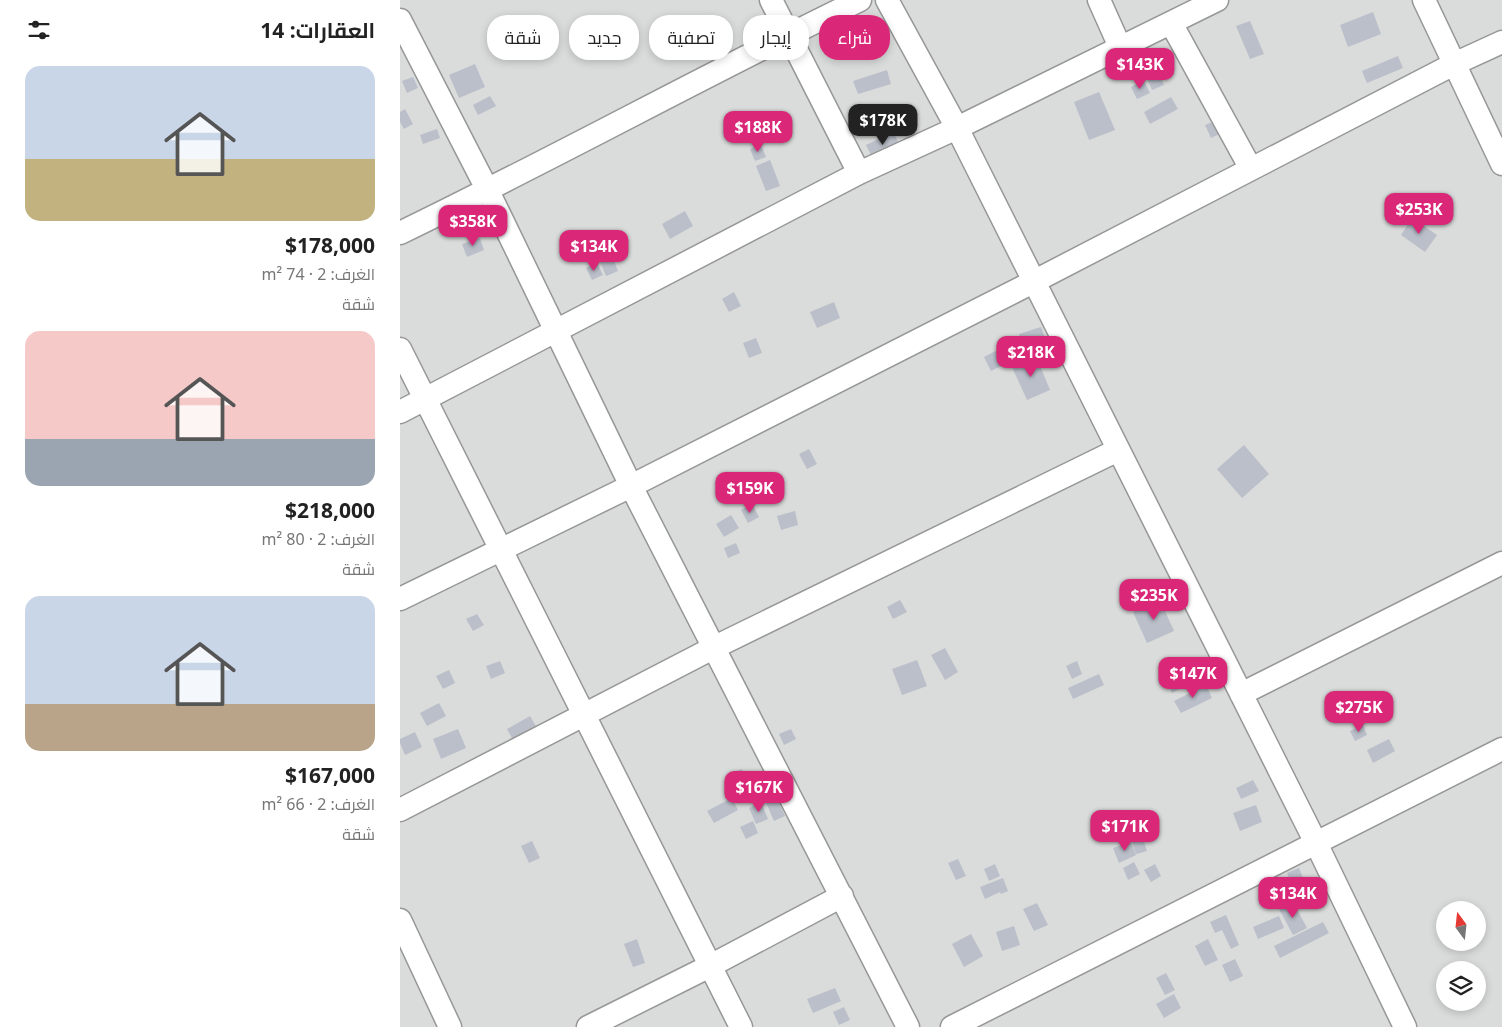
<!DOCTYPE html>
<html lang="ar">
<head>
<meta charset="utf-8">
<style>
  :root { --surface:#fff; --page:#f2f2f2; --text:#222; --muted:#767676; --accent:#db2777 }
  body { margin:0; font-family:"Noto Sans",Cairo,sans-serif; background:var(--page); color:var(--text); direction:rtl; height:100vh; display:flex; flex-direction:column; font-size:19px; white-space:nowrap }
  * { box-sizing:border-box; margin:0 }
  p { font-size:16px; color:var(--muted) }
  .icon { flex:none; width:28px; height:28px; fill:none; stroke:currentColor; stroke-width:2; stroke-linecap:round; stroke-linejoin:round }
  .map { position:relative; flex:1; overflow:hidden; direction:ltr }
  .side { display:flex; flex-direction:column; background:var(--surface); width:400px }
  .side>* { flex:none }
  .top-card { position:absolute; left:15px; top:15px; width:475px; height:45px; direction:rtl; display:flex; gap:10px }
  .needle { width:32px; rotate:345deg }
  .fabs { position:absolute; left:1036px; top:901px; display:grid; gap:10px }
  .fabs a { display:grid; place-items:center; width:50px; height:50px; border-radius:50%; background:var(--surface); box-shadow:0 2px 8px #0003; font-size:25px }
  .price { position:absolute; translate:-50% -42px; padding:0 11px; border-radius:10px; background:var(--accent); color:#fff; font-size:16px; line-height:32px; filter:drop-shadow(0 1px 2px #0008) }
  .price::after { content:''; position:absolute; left:50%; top:30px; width:15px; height:11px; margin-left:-8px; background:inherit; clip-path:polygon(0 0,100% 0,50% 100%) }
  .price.active { background:#222; color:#fff }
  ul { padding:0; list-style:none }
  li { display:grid; align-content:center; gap:10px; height:265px; padding:0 25px }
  li span { display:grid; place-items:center; height:155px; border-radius:15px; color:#555 }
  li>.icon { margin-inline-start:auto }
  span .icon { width:90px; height:90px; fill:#fffc; stroke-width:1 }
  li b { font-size:21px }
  h2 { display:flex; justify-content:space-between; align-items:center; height:60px; padding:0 25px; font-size:21px }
  .chip { padding:0 18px; border-radius:20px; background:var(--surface); box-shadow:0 2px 8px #0003; font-size:18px; line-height:45px }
  .chip.active { background:var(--accent); color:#fff }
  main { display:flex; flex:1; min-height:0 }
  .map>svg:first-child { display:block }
  .residential { fill:#dadbdb; fill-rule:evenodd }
  .building { fill:#babfc9 }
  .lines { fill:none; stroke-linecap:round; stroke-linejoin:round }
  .minor-casing { stroke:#979797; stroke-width:25 }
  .minor { stroke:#fff; stroke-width:22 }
</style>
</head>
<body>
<main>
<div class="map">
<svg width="1102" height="1027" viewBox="0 0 1102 1027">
  <rect width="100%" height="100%" fill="#e3e4ee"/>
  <path class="residential" d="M0,0H1102V1027H0ZM1045,910H1078V942H1045ZM1045,970H1078V1002H1045Z"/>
  <path class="building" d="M973,12L981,34L948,47L940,25Z
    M850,21L864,54L850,59L836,26Z
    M998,56L1003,68L967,83L962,71Z
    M75,64L85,87L59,98L49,75Z
    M487,70L491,84L458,94L453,81Z
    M759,73L764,85L752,90L747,78Z
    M13,77L18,88L7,93L2,81Z
    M744,81L750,93L737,99L731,87Z
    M699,92L715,130L689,140L674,102Z
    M90,96L96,106L78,115L73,105Z
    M771,97L778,109L750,124L744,112Z
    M5,109L13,124L4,129L0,122V112Z
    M817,120L822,133L811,138L805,125Z
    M37,129L40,138L23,144L20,135Z
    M493,132L501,147L474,161L466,145Z
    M361,145L366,157L355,161L350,149Z
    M370,160L380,186L366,191L356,166Z
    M285,211L293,226L270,239L262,224Z
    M1012,218L1037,235L1025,252L1001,235Z
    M80,238L84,250L67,257L62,244Z
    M212,256L218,271L206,276L200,261Z
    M197,263L203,275L192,280L186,268Z
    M334,292L341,306L329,312L322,299Z
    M434,302L440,318L417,328L410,312Z
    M641,327L648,346L624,353L619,334Z
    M356,338L362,353L349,358L343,343Z
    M603,347L611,361L591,371L584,357Z
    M636,356L650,390L627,400L612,367Z
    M844,445L869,474L842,498L817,469Z
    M409,449L417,464L407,469L399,454Z
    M352,504L359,517L348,523L341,510Z
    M395,511L398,525L381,530L377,516Z
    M331,515L339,528L324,537L316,524Z
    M336,543L340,553L328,558L324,548Z
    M500,600L507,612L493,619L487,607Z
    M760,600L774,631L747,643L733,612Z
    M77,614L84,625L73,631L66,619Z
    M545,648L558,672L545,680L531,655Z
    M517,660L527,686L502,695L492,669Z
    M100,661L105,673L91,679L86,666Z
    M677,661L682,674L672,679L666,666Z
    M777,663L788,685L772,693L762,671Z
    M49,670L55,683L43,689L36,676Z
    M699,674L704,685L673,699L668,688Z
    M806,685L812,698L781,713L774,701Z
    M39,703L46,716L27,726L20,713Z
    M130,716L137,728L114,742L107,729Z
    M963,725L967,735L955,741L950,731Z
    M58,729L66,748L41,759L33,739Z
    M391,729L396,739L384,745L379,734Z
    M15,732L22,747L5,755L0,743V739Z
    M989,739L995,751L973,763L967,750Z
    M342,769L350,789L339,793L331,773Z
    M853,780L859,791L841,799L836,788Z
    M375,793L385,816L374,821L364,798Z
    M332,798L338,810L314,823L307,811Z
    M361,802L368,819L356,824L349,808Z
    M856,805L862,822L840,831L833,813Z
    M710,815L716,827L704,833L698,820Z
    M353,821L358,833L346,839L340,827Z
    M739,826L747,851L736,854L728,830Z
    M132,841L140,858L129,863L121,846Z
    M731,842L736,855L719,863L713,848Z
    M558,859L566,876L556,880L548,863Z
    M734,862L740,874L728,880L723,868Z
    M595,864L600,876L589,881L584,869Z
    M755,864L761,876L751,882L744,870Z
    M899,868L903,878L891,883L887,873Z
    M603,878L608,891L601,894L600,892L585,899L580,887Z
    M893,902L907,928L893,935L879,909Z
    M637,903L648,925L634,931L623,909Z
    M826,915L839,945L831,949L822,930L815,933L810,922Z
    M879,916L884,928L858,939L853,927Z
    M923,922L929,933L880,958L874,946Z
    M614,926L620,945L602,951L596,932Z
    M571,934L583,956L564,967L552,944Z
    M237,939L245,963L233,967L224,944Z
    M808,939L818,960L805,966L795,946Z
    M835,959L843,976L830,982L822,965Z
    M766,973L775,990L765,995L756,978Z
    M435,988L441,1001L413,1013L407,999Z
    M774,994L781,1008L764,1018L756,1004Z
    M444,1007L450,1020L439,1025L433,1012Z"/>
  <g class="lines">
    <g class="minor-casing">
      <path id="minor" d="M371,0L459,173
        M487,0L557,128L916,843L1005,1027
        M699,0L720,47
        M1024,0L1102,164
        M0,20L88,191L231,486L508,1027
        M771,23L851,169
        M0,233C155,158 305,75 460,0
        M0,349L341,1027
        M0,412L459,173L557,128L817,0
        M0,599L231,486L633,282L1054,64L1102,42
        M841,694L1102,563
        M0,810L315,647L718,450
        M0,920L50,1027
        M188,1027L310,966L442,896
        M552,1027L1102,749"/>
    </g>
    <use href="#minor" class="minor"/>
  </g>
</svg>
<div class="fabs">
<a><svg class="needle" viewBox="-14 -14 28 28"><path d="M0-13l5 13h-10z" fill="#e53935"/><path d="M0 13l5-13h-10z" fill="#767676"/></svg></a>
<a><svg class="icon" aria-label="layers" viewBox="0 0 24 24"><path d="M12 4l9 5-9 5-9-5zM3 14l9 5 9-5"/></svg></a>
</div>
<b class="price" style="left:740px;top:90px">$143K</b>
<b class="price active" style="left:483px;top:146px">$178K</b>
<b class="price" style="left:358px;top:153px">$188K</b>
<b class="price" style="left:1019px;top:235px">$253K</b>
<b class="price" style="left:73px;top:247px">$358K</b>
<b class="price" style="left:194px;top:272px">$134K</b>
<b class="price" style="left:631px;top:378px">$218K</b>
<b class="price" style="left:350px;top:514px">$159K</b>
<b class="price" style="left:754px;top:621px">$235K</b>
<b class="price" style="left:793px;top:699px">$147K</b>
<b class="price" style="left:959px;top:733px">$275K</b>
<b class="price" style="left:359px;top:813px">$167K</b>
<b class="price" style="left:725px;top:852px">$171K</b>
<b class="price" style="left:893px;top:919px">$134K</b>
<div class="top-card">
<a class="chip active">شراء</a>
<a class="chip">إيجار</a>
<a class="chip">تصفية</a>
<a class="chip">جديد</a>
<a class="chip">شقة</a>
</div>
</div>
<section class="side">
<h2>العقارات: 14<svg class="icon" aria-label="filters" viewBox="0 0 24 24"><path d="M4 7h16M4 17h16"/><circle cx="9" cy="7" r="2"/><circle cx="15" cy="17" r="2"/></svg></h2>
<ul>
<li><span style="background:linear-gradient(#c9d6e8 60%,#c2b280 0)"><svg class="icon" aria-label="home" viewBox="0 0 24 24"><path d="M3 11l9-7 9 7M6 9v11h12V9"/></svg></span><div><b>$178,000</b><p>الغرف: 2 · 74 m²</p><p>شقة</p></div></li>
<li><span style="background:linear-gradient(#f6c9c9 70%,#9aa5b1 0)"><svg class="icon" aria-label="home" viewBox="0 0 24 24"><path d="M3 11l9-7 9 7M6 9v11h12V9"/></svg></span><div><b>$218,000</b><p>الغرف: 2 · 80 m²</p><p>شقة</p></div></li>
<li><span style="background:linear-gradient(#c9d6e8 70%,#b9a48a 0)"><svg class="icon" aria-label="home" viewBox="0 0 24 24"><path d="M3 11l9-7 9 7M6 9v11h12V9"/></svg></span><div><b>$167,000</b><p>الغرف: 2 · 66 m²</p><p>شقة</p></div></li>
</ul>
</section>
</main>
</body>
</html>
